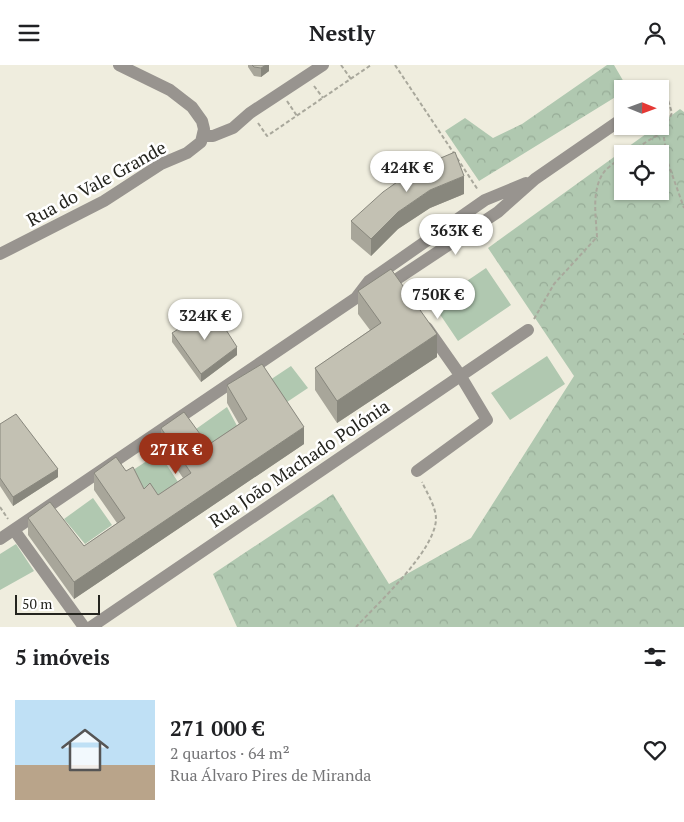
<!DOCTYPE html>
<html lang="pt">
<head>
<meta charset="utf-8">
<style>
  :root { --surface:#fff; --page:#f2f2f2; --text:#202124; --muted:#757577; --line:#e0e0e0; --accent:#9c331a }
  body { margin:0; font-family:"PT Serif",serif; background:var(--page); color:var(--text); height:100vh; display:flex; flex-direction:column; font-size:19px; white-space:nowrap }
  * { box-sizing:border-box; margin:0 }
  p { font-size:16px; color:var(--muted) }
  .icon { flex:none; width:28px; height:28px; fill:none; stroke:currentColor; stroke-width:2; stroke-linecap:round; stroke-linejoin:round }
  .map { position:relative; height:562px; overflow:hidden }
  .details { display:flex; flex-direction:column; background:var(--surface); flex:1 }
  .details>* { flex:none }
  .needle { width:32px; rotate:91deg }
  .fabs { position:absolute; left:614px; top:15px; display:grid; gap:10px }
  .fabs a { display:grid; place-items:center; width:55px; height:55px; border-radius:0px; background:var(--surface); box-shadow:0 1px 4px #0004; font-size:25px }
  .scale { position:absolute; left:15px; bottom:12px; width:85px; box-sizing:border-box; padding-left:5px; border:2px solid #24241e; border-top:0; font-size:14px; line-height:18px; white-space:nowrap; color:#24241e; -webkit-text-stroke:4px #fff; paint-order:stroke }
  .price { position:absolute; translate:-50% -42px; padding:0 11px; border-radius:18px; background:#fff; color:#222; font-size:16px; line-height:32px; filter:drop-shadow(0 1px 2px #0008) }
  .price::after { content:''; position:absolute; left:50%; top:30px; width:15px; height:11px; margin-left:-8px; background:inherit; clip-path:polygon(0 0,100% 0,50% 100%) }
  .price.selected { background:var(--accent); color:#fff }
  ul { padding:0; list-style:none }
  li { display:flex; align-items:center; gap:15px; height:125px; padding:0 15px }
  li+li { border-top:1px solid var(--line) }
  li span { display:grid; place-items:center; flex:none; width:140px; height:100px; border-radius:0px; color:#555 }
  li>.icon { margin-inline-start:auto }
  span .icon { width:60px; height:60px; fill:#fffc; stroke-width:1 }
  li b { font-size:21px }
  h2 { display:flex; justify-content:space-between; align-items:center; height:60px; padding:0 15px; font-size:21px }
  header { display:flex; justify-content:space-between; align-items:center; height:65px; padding:0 15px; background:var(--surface); font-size:22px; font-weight:600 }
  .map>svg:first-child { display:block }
  .forest { fill:url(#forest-crowns); fill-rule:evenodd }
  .garden { fill:#b0c8b0 }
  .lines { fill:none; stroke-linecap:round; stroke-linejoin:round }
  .path { stroke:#a9a89c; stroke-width:2; stroke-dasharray:4 2.5; stroke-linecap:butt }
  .minor { stroke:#98948f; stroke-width:12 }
  .wall { fill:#a8a69a }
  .shaded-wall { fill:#88877d }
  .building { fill:#c3c1b3; stroke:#88877d }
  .labels { text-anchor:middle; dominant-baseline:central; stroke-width:5; stroke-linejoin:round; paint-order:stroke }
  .street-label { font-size:18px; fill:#24241e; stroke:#fff }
</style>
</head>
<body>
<header><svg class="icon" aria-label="menu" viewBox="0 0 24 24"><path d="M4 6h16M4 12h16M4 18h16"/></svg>Nestly<svg class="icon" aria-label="person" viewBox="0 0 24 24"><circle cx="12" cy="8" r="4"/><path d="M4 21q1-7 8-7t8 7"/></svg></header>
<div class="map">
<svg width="684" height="562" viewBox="0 0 684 562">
  <defs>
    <pattern id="forest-crowns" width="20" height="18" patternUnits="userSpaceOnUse" patternTransform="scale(1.25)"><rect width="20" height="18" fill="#b0c8b0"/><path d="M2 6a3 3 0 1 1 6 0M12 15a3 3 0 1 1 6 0" fill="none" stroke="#97ac97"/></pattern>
  </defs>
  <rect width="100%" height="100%" fill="#efedde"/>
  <path class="forest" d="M607,0H614L628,24H622V28L479,116L445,66L465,53L493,73L522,59Z
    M680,44L684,47V562H237L213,509L333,429L389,519L471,473L574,311L488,183L657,61H660V59ZM622,89H660V126H622Z"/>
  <path class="garden" d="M486,203L511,240L458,276L433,239Z
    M547,291L565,319L510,355L491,328Z
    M291,301L308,323L281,341L264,319Z
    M227,342L243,372L218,391L196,364Z
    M159,388L178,417L150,435L130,407Z
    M93,433L112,460L85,479L64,454Z
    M16,479L34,506L0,525V489Z"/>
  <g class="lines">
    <path class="path" d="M341,0L351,14
      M395,0L455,90
      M314,21L323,33
      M660,25L664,22L672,48L663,67L668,98L684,143
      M287,36L297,51
      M258,58L267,71L371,0
      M626,89L663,67
      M457,93L478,125
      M534,254L554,219L597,172C596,151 591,125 604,107C609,101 617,96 622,92
      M684,268V270
      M0,442L8,454
      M356,562C378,538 435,486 436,454C436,442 427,428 422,417"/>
    <path class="minor" d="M204,71H213L233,63L250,48L323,0
      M0,189L104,136L161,99L187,88L201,77L204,64L202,56L192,42L170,25L119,0
      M356,233L369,216L485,135L526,118
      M417,406L487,355L460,310L427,263
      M14,465L84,562
      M0,474L356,233L394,216L498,147L535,114L622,54
      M91,562L528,265"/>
  </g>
  <path class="wall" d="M248,0H269V6L261,12L254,11L248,2Z
    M464,129L430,143L398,164L371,191L351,174V156Z
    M358,226L437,292L337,358L315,325V303L370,265L358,249Z
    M172,268L237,290L201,317L172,277Z
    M227,320L304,379L74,534L28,470V453L84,481L117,458L94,425V408L126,406L144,424L158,430L183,413L161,380V363L208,380L239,359L227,338Z
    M0,359L58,412L13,441L0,421Z"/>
  <path class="shaded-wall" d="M266,0H269V6L261,12V3Z
    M464,111V129L430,143L398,164L371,191V174L398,147L430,125Z
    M437,269V292L337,358V336Z
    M237,282V290L201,317V309Z
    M304,362V379L74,534V517Z
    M58,404V412L13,441V432Z"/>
  <path class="building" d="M252,0H266L261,3L254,2Z
    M455,87L464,111L430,125L398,147L371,174L351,156L383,127L417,103Z
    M391,204L437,269L337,336L315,303L381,258L358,226Z
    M212,243L237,282L201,309L172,268Z
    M262,299L304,362L74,517L28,453L50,437L84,481L125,453L94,408L116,392L126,406L133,402L144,424L150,418L158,430L191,408L161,363L184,347L208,380L247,354L227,320Z
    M16,349L58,404L13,432L0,413V359Z"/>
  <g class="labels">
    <g class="street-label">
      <text transform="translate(96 118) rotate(-29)">Rua do Vale Grande</text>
      <text transform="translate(299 398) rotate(-34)">Rua João Machado Polónia</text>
    </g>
  </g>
</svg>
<div class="fabs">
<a><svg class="needle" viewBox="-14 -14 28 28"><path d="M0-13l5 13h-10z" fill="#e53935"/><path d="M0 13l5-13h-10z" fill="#757577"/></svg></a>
<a><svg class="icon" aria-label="locate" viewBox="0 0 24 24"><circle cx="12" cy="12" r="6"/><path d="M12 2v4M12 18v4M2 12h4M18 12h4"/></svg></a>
</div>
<div class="scale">50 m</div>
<b class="price" style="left:407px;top:128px">424K €</b>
<b class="price" style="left:456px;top:191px">363K €</b>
<b class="price" style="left:438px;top:255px">750K €</b>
<b class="price" style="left:205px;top:276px">324K €</b>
<b class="price selected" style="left:176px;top:410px">271K €</b>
</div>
<section class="details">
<h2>5 imóveis<svg class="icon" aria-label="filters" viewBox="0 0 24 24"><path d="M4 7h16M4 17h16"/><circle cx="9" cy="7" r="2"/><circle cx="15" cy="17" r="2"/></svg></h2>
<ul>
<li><span style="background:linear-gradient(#bfe0f5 65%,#b9a48a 0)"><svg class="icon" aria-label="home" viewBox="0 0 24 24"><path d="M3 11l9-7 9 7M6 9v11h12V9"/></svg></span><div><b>271 000 €</b><p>2 quartos · 64 m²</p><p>Rua Álvaro Pires de Miranda</p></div><svg class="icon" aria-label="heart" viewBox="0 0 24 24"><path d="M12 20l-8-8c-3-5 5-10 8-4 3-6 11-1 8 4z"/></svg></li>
</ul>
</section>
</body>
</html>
